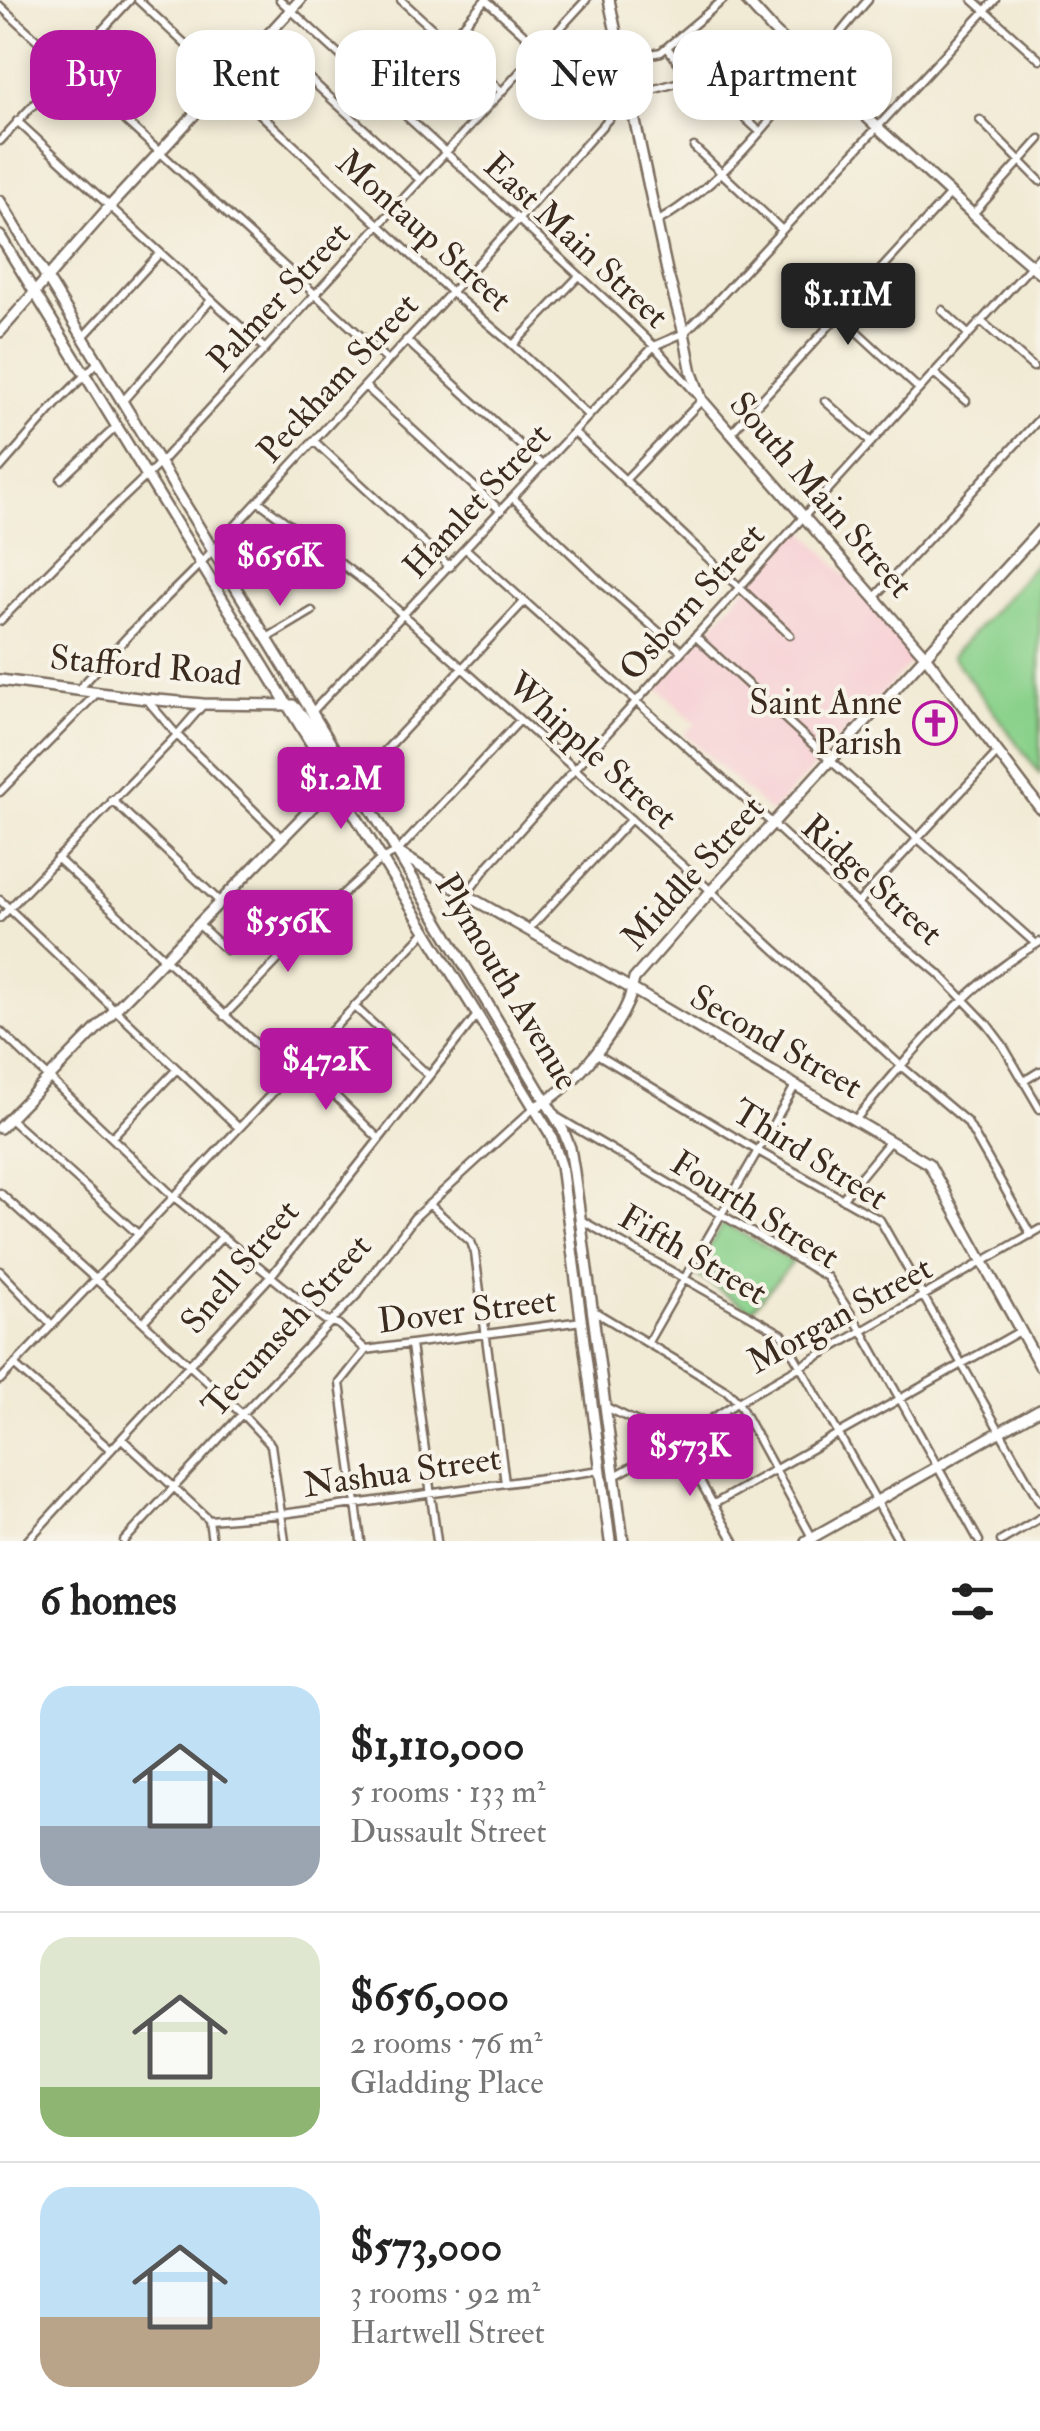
<!DOCTYPE html>
<html lang="en">
<head>
<meta charset="utf-8">
<style>
  :root { --surface:#fff; --page:#f2f2f2; --text:#222; --muted:#767676; --line:#e0e0e0; --accent:#b5179e }
  body { margin:0; font-family:"IM FELL Double Pica",serif; background:var(--page); color:var(--text); height:100vh; display:flex; flex-direction:column; font-size:38px; white-space:nowrap }
  * { box-sizing:border-box; margin:0 }
  p { font-size:32px; color:var(--muted) }
  .icon { flex:none; width:55px; height:55px; fill:none; stroke:currentColor; stroke-width:2; stroke-linecap:round; stroke-linejoin:round }
  .map { position:relative; height:1541px; overflow:hidden }
  .drawer { display:flex; flex-direction:column; background:var(--surface); flex:1 }
  .drawer>* { flex:none }
  .banner { position:absolute; left:30px; top:30px; width:980px; height:90px; display:flex; gap:20px }
  .price { position:absolute; translate:-50% -85px; padding:0 22px; border-radius:10px; background:var(--accent); color:#fff; font-size:32px; line-height:65px; filter:drop-shadow(0 2px 5px #0008) }
  .price::after { content:''; position:absolute; left:50%; top:60px; width:30px; height:22px; margin-left:-15px; background:inherit; clip-path:polygon(0 0,100% 0,50% 100%) }
  .price.active { background:#222; color:#fff }
  ul { padding:0; list-style:none }
  li { display:flex; align-items:center; gap:30px; height:250px; padding:0 40px }
  li+li { border-top:2px solid var(--line) }
  li span { display:grid; place-items:center; flex:none; width:280px; height:200px; border-radius:30px; color:#555 }
  li>.icon { margin-inline-start:auto }
  span .icon { width:120px; height:120px; fill:#fffc; stroke-width:1 }
  li b { font-size:42px }
  h2 { display:flex; justify-content:space-between; align-items:center; height:120px; padding:0 40px; font-size:42px }
  .chip { padding:0 35px; border-radius:30px; background:var(--surface); box-shadow:0 5px 15px #0003; font-size:35px; line-height:90px }
  .chip.active { background:var(--accent); color:#fff }
  .map>svg:first-child { display:block }
  .built { fill:#f7cfd4 }
  .green { fill:#8ad18b; stroke:#627e54; stroke-width:2.5 }
  .lines { fill:none; stroke-linecap:round; stroke-linejoin:round }
  .street-casing { stroke:#7b6d5e; stroke-width:11 }
  .secondary-casing { stroke:#7b6d5e; stroke-width:14 }
  .street { stroke:#fff; stroke-width:6 }
  .secondary { stroke:#fff; stroke-width:9 }
  .labels { text-anchor:middle; dominant-baseline:central; stroke-width:8; stroke-linejoin:round; paint-order:stroke }
  .street-label { font-size:35px; fill:#3b2a1e; stroke:#f7f3e8 }
  .poi-label { font-size:35px; fill:#3b2a1e; stroke:#f7f3e8; text-anchor:end }
</style>
</head>
<body>
<div class="map">
<svg width="1040" height="1541" viewBox="0 0 1040 1541">
  <rect width="100%" height="100%" fill="#f7f3e8"/>
  <filter id="ink" filterUnits="userSpaceOnUse"><feTurbulence type="fractalNoise" baseFrequency=".01" numOctaves="2"/><feDisplacementMap in="SourceGraphic" scale="20" xChannelSelector="R" yChannelSelector="G"/><feConvolveMatrix kernelMatrix="1 2 1 2 8 2 1 2 1" color-interpolation-filters="sRGB"/></filter>
  <filter id="wash" filterUnits="userSpaceOnUse"><feTurbulence type="fractalNoise" baseFrequency=".0048" numOctaves="4" result="noise"/><feDisplacementMap in="SourceGraphic" scale="40" xChannelSelector="R" yChannelSelector="G"/><feGaussianBlur stdDeviation="2.25" result="paint"/><feColorMatrix in="noise" values="0 0 0 0 0 0 0 0 0 0 0 0 0 0 0 0 0 1.4 0 .05"/><feComposite in="paint" operator="in"/></filter>
  <g filter="url(#wash)">
    <rect width="100%" height="100%" fill="#f1ead4"/>
    <path class="built" d="M801,527L918,655L771,813L684,734L696,724L657,687Z"/>
    <path class="green" d="M1040,560V774L952,656Z
      M723,1223L793,1262L751,1310L693,1273Z"/>
  </g>
  <g filter="url(#ink)">
    <g class="lines">
      <g class="street-casing">
        <path id="street" d="M138,0L451,292L513,345L589,416
          M280,0L608,302L654,346L702,400L625,480
          M401,0L502,92
          M486,0L540,49
          M973,0L1040,60
          M0,6L387,360
          M265,38L420,180
          M448,43L485,0
          M623,60L661,52L723,0
          M709,85L759,131
          M980,120L1040,181
          M17,121L265,349
          M0,141L130,0
          M694,147L781,229
          M973,214L1040,139
          M657,222C746,170 801,76 868,0
          M942,310L969,335
          M839,315L919,389
          M981,321L1033,367
          M83,337L160,253
          M406,340L543,466
          M513,345L579,276
          M934,373L966,401
          M365,386L501,511
          M825,401L871,442
          M122,402L211,300
          M575,433L790,635
          M731,433L950,194
          M314,441L450,567
          M0,468L57,403L98,362
          M61,479L116,427
          M513,498L602,583L681,651
          M258,501L373,588L711,891L901,1066L967,1122L1031,1235
          M466,549L774,825L886,930L938,973L987,1024L1002,1044L1040,1109
          M875,597L1040,418
          M0,621L97,523L160,463L586,0
          M695,636L831,761L1036,944
          M267,638L312,611
          M79,689L128,636L200,564L518,220L628,97L690,79L667,47
          M147,700L177,735L281,837
          M312,712L654,346L684,333L713,305L995,0
          M355,783L523,603
          M0,792L97,693
          M112,800L219,901
          M57,858L289,1075
          M466,895L487,867L575,769L1040,256
          M0,900L239,1128
          M858,903L997,753
          M0,918L177,735L203,705
          M198,924L226,950
          M528,930L631,819
          M354,1006L428,1075
          M224,1016L336,900L381,859L397,852L520,720
          M0,1031L174,1197L317,1314L325,1320L338,1324L366,1350L582,1321
          M595,1053L758,1151L880,1220L1040,1502
          M301,1062L378,1138
          M1024,1081L1040,1071
          M557,1117L827,1277L862,1331L979,1541
          M10,1119L138,1234
          M855,1120C911,1055 964,984 1040,942
          M112,1137L176,1070
          M0,1193L143,1322L242,1414L271,1445L285,1541
          M842,1199L890,1141
          M429,1204L471,1242L475,1253L505,1483
          M581,1220L782,1334L899,1541
          M0,1271L52,1325
          M594,1311L727,1391L738,1402L813,1539
          M143,1322L221,1238
          M648,1342L795,1086
          M411,1345L437,1541
          M14,1365L111,1450
          M0,1380L426,931
          M606,1407L677,1441L734,1541
          M122,1439L209,1520L212,1541
          M615,1476L677,1441L738,1402L1040,1229
          M714,1504L1020,1331
          M209,1520L282,1514L601,1470
          M27,1541L271,1276L478,1014
          M124,1541L242,1414L357,1295L414,1218L535,1107
          M361,1541L340,1383L366,1350
          M1001,1541L1040,1518"/>
      </g>
      <g class="secondary-casing">
        <path id="secondary" d="M609,0L667,271L684,333L692,373L702,400L926,657L1040,808
          M746,0L773,30L814,69L991,231L1040,273
          M0,201L397,852L563,1130L570,1148L574,1172L623,1541
          M0,236L551,1135L561,1165L610,1541
          M0,332L110,206L300,0
          M0,680L146,699L203,704L293,705C314,724 322,753 346,774
          M399,853L466,895L632,989L929,1164L1040,1366
          M535,1107C570,1092 613,1037 628,1002C631,995 632,987 634,979L711,891L1040,530
          M0,1128L327,792L334,784L355,783
          M806,1541L1040,1409"/>
      </g>
      <use href="#street" class="street"/>
      <use href="#secondary" class="secondary"/>
    </g>
  </g>
  <defs>
    <g id="church-ring" transform="scale(2.25)"><circle r="9.5" fill="#f7f3e8" stroke="#b5179e" stroke-width="1.5"/><path d="M-1.2-6h2.4v3.5h3.3v2.4h-3.3V6h-2.4V-.1h-3.3v-2.4h3.3Z" fill="#b5179e"/></g>
  </defs>
  <g fill-rule="evenodd">
    <use href="#church-ring" x="935" y="723"/>
  </g>
  <g class="labels">
    <g class="street-label">
      <text transform="translate(424 231) rotate(42)">Montaup Street</text>
      <text transform="translate(576 241) rotate(43)">East Main Street</text>
      <text transform="translate(279 297) rotate(-47)">Palmer Street</text>
      <text transform="translate(338 378) rotate(-47)">Peckham Street</text>
      <text transform="translate(821 495) rotate(49)">South Main Street</text>
      <text transform="translate(477 501) rotate(-47)">Hamlet Street</text>
      <text transform="translate(692 602) rotate(-48)">Osborn Street</text>
      <text transform="translate(146 666) rotate(5)">Stafford Road</text>
      <text transform="translate(592 751) rotate(42)">Whipple Street</text>
      <text transform="translate(693 873) rotate(-48)">Middle Street</text>
      <text transform="translate(872 880) rotate(42)">Ridge Street</text>
      <text transform="translate(507 982) rotate(59)">Plymouth Avenue</text>
      <text transform="translate(776 1042) rotate(30)">Second Street</text>
      <text transform="translate(810 1155) rotate(32)">Third Street</text>
      <text transform="translate(755 1210) rotate(32)">Fourth Street</text>
      <text transform="translate(693 1255) rotate(30)">Fifth Street</text>
      <text transform="translate(240 1267) rotate(-50)">Snell Street</text>
      <text transform="translate(467 1311) rotate(-7)">Dover Street</text>
      <text transform="translate(840 1315) rotate(-29)">Morgan Street</text>
      <text transform="translate(287 1326) rotate(-48)">Tecumseh Street</text>
      <text transform="translate(402 1472) rotate(-8)">Nashua Street</text>
    </g>
    <g class="poi-label">
      <text x="902" y="703">Saint Anne<tspan x="902" dy="40">Parish</tspan></text>
    </g>
  </g>
</svg>
<b class="price active" style="left:848px;top:348px">$1.11M</b>
<b class="price" style="left:280px;top:609px">$656K</b>
<b class="price" style="left:341px;top:832px">$1.2M</b>
<b class="price" style="left:288px;top:975px">$556K</b>
<b class="price" style="left:326px;top:1113px">$472K</b>
<b class="price" style="left:690px;top:1499px">$573K</b>
<div class="banner">
<a class="chip active">Buy</a>
<a class="chip">Rent</a>
<a class="chip">Filters</a>
<a class="chip">New</a>
<a class="chip">Apartment</a>
</div>
</div>
<section class="drawer">
<h2>6 homes<svg class="icon" aria-label="filters" viewBox="0 0 24 24"><path d="M4 7h16M4 17h16"/><circle cx="9" cy="7" r="2"/><circle cx="15" cy="17" r="2"/></svg></h2>
<ul>
<li><span style="background:linear-gradient(#bfe0f5 70%,#9aa5b1 0)"><svg class="icon" aria-label="home" viewBox="0 0 24 24"><path d="M3 11l9-7 9 7M6 9v11h12V9"/></svg></span><div><b>$1,110,000</b><p>5 rooms · 133 m²</p><p>Dussault Street</p></div></li>
<li><span style="background:linear-gradient(#dfe7d0 75%,#8fb573 0)"><svg class="icon" aria-label="home" viewBox="0 0 24 24"><path d="M3 11l9-7 9 7M6 9v11h12V9"/></svg></span><div><b>$656,000</b><p>2 rooms · 76 m²</p><p>Gladding Place</p></div></li>
<li><span style="background:linear-gradient(#bfe0f5 65%,#b9a48a 0)"><svg class="icon" aria-label="home" viewBox="0 0 24 24"><path d="M3 11l9-7 9 7M6 9v11h12V9"/></svg></span><div><b>$573,000</b><p>3 rooms · 92 m²</p><p>Hartwell Street</p></div></li>
</ul>
</section>
</body>
</html>
